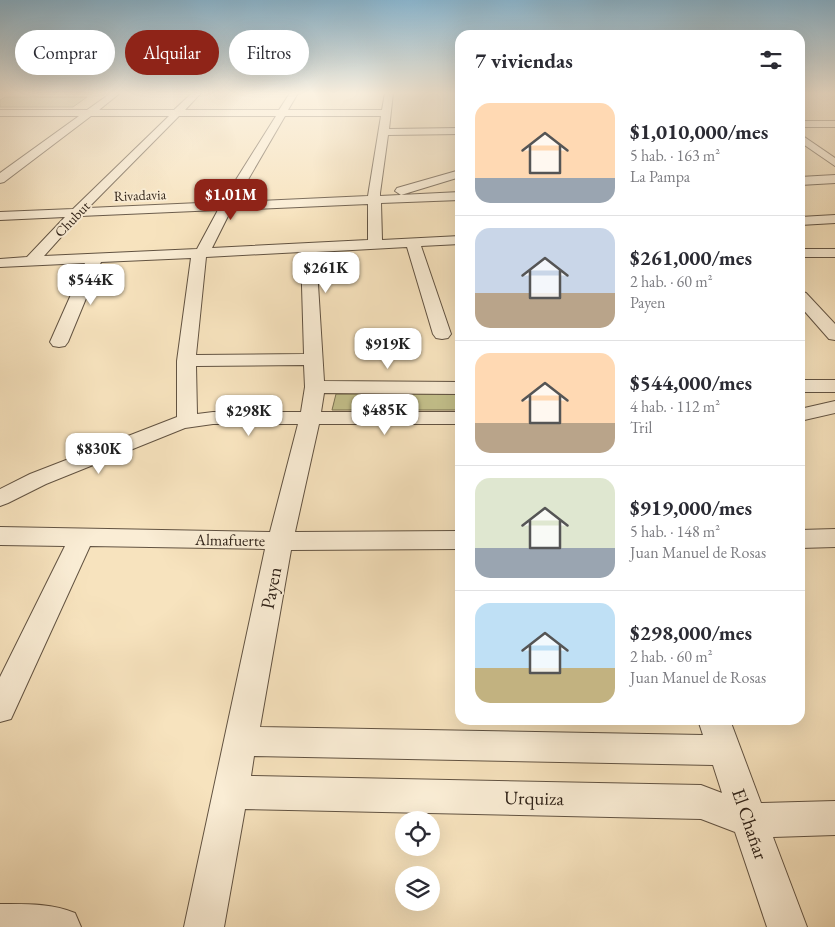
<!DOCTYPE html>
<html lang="es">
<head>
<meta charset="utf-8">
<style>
  :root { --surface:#fff; --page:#f2f2f3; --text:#2b2b33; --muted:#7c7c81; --line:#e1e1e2; --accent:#8f2418 }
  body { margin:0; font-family:"EB Garamond",serif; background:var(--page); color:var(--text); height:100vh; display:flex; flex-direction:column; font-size:19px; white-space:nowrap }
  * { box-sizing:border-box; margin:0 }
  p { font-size:16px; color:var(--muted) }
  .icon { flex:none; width:28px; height:28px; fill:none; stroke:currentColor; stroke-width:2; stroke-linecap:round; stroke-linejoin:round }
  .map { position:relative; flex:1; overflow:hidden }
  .panel { position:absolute; left:455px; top:30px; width:350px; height:695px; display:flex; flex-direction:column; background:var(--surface); border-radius:15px; box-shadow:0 5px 20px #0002 }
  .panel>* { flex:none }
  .banner { position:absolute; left:15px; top:30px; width:365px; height:45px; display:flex; gap:10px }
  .buttons { position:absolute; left:395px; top:811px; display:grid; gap:10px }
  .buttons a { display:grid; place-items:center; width:45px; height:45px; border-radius:50%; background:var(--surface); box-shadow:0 5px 20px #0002; font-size:25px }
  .price { position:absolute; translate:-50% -42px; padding:0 11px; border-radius:10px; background:#fff; color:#222; font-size:16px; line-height:32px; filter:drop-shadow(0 1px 2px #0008) }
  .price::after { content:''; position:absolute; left:50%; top:30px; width:15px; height:11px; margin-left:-8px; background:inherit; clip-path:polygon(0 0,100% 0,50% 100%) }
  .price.selected { background:var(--accent); color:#fff }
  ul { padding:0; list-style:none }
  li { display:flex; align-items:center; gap:15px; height:125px; padding:0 20px }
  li+li { border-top:1px solid var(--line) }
  li span { display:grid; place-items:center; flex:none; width:140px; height:100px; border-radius:15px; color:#555 }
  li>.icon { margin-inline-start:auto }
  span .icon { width:60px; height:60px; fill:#fffc; stroke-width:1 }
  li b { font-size:21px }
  h2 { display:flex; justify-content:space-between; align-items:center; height:60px; padding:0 20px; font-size:21px }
  .pill { padding:0 18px; border-radius:22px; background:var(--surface); box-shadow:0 5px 20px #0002; font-size:18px; line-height:45px }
  .pill.selected { background:var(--accent); color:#fff }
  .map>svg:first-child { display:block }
  .green { fill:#c4c18c; stroke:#7a7252 }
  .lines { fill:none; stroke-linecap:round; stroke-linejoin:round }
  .minor-casing { stroke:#625342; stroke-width:2 }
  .minor { fill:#faedd5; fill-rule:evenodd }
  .labels { text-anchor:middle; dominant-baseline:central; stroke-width:4; stroke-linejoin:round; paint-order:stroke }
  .far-street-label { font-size:14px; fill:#302319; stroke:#faedd5 }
  .street-label { font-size:16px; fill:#302319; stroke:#faedd5 }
  .near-street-label { font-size:19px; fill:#302319; stroke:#faedd5 }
</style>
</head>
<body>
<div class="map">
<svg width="835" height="927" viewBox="0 0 835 927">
  <rect width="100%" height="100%" fill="#f7e3be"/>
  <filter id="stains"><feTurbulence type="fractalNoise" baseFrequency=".004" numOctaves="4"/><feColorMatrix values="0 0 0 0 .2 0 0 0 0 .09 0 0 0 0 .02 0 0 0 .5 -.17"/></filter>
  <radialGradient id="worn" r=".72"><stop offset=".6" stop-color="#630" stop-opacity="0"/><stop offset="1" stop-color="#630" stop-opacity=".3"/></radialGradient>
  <path class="green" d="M5,97H87L73,107H0V100Z
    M336,394H460V410H332Z"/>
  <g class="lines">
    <g class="minor-casing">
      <path id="minor" d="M111,93H120L99,110H174L192,93H201L185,110H279L290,93H298L288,110H382L385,93H393L389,129L460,128V134L388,135L380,193V196L460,192V200L381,203L382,240L460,236V244L421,246L451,334L448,338L442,339L436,338L433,334L407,247L316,252L324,381L460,382V394L324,393L321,412H460V424H319L295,532L460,531V549L291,550L260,727L703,735L698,720H730L761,803L835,801V835L773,837L807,927H767L735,832L701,819L245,809L224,927H184L265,549L90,546L11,719L0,722V677L65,546L0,545V527L270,532L298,424H213L185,428L46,484L8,503L0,506V489L30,474L177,417V361L191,258L101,262L68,342L65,346L59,347L53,346L50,342L85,263L0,267V259L27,257L65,217L0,220V212L73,209L169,116H91L4,182L0,183V173L79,116H0V110H87ZM179,116H276L222,202L88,208ZM285,116H381L368,196L235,202ZM368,204V240L212,248L231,210ZM218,210L197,249L44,256L80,216ZM301,252L304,354L196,355L206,257ZM304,365L305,387L301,412H213L197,414L196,366ZM254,756L713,765L722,793L701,785L251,776Z
        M800,121H835V127H800Z
        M800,134L835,158V166L800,142Z
        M460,170V177L401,195L395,191L397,188Z
        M835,175V183L800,185V177Z
        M835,215V223L800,225V217Z
        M800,249H835V257H800Z
        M800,291L806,293L835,324V340L829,339L800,306Z
        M800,380H835V392H800Z
        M835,401V413L800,421V409Z
        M835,529V547L800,548V530Z
        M0,904C26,904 51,903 75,913L81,927H0Z"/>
    </g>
    <use href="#minor" class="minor"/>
  </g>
  <linearGradient id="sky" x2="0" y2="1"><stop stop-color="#8ab8d3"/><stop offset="0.42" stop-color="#fbf2e2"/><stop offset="1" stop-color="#fbf2e2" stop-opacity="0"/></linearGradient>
  <rect width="835" height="222" fill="url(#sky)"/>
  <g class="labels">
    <g class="far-street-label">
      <text transform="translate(140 195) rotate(-2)">Rivadavia</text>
      <text transform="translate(72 219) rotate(-46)">Chubut</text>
    </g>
    <g class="street-label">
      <text transform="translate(230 540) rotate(1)">Almafuerte</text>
    </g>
    <g class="near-street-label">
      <text transform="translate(271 588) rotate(-79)">Payen</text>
      <text transform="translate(534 798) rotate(1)">Urquiza</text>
      <text transform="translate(750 824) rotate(71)">El Chañar</text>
    </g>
  </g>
  <rect width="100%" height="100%" filter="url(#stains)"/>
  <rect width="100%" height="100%" fill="url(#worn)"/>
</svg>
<div class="buttons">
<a><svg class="icon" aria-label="locate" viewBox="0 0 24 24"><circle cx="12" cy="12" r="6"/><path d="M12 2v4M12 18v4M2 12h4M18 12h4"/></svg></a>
<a><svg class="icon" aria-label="layers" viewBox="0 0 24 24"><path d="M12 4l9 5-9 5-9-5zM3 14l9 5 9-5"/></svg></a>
</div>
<b class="price selected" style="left:231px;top:221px">$1.01M</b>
<b class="price" style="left:326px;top:294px">$261K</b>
<b class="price" style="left:91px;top:306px">$544K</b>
<b class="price" style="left:388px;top:370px">$919K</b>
<b class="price" style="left:385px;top:436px">$485K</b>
<b class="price" style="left:249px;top:437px">$298K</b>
<b class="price" style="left:99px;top:475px">$830K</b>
<div class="banner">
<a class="pill">Comprar</a>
<a class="pill selected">Alquilar</a>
<a class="pill">Filtros</a>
</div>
<section class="panel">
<h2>7 viviendas<svg class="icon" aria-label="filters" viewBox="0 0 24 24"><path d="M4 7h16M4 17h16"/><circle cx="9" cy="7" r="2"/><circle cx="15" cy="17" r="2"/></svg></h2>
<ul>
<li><span style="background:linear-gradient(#ffd9b3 75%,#9aa5b1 0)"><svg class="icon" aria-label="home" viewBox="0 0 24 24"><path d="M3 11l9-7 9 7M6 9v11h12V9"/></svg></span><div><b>$1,010,000/mes</b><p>5 hab. · 163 m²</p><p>La Pampa</p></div></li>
<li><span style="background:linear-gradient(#c9d6e8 65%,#b9a48a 0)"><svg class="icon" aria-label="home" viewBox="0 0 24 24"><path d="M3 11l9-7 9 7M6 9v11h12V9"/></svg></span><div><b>$261,000/mes</b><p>2 hab. · 60 m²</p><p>Payen</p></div></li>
<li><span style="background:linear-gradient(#ffd9b3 70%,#b9a48a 0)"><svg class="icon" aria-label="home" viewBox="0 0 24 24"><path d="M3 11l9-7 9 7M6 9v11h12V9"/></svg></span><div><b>$544,000/mes</b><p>4 hab. · 112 m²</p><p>Tril</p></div></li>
<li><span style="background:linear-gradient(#dfe7d0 70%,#9aa5b1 0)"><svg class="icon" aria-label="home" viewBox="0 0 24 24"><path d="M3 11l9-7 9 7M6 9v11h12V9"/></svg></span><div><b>$919,000/mes</b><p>5 hab. · 148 m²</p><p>Juan Manuel de Rosas</p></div></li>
<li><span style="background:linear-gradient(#bfe0f5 65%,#c2b280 0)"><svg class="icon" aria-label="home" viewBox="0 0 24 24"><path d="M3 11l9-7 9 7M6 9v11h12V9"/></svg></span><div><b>$298,000/mes</b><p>2 hab. · 60 m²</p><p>Juan Manuel de Rosas</p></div></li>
</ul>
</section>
</div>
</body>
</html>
